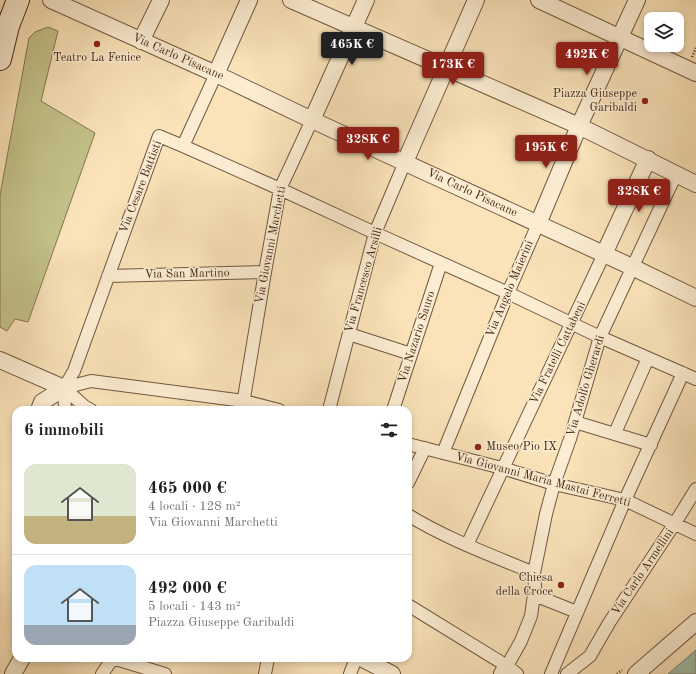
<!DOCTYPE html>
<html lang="it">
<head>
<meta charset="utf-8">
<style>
  :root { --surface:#fff; --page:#f2f2f2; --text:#202124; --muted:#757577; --line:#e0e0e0; --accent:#8f2418 }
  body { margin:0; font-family:"Old Standard TT",serif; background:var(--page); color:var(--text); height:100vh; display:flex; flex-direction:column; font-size:15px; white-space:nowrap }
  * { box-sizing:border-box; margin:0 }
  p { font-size:13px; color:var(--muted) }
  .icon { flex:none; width:22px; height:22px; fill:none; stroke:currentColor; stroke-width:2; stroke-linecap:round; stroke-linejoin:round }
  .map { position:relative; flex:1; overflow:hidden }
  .side { position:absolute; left:12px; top:406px; width:400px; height:256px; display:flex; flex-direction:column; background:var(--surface); border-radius:12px; box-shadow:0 2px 6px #0003 }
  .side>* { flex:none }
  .fabs { position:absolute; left:644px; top:12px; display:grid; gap:8px }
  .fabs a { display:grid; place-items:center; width:40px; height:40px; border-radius:8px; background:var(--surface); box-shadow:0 2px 6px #0003; font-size:20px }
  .price { position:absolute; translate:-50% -34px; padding:0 9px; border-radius:4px; background:var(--accent); color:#fff; font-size:13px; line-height:26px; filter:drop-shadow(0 1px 2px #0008) }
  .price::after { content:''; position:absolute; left:50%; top:24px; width:12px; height:9px; margin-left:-6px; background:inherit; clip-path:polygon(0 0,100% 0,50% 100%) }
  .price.current { background:#222; color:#fff }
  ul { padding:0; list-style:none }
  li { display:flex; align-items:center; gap:12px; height:100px; padding:0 12px }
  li+li { border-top:1px solid var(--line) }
  li span { display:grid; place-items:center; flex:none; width:112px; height:80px; border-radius:12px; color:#555 }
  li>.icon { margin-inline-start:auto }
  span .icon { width:48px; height:48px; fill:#fffc; stroke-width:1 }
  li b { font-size:17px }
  h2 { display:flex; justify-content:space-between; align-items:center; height:48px; padding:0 12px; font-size:17px }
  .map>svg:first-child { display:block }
  .green { fill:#c4c28b; stroke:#847652 }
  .water { fill:#9fbeac; stroke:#7b8271 }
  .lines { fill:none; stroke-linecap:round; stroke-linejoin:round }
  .pedestrian-casing { stroke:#725840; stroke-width:14 }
  .minor-casing { stroke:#725840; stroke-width:18 }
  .secondary-casing { stroke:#452918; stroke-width:24 }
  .path { stroke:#452918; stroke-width:2.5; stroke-dasharray:1 2; stroke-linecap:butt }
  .pedestrian { stroke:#fcedd2; stroke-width:12 }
  .minor { stroke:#fcedd2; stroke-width:16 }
  .secondary { stroke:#fcedd2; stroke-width:22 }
  .poi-dot { fill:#8f2418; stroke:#fcedd2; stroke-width:1.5 }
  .labels { text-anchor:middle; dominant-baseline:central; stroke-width:3; stroke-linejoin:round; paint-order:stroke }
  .street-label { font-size:12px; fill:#452918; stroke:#fcedd2 }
  .poi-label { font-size:12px; fill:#452918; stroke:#fcedd2; text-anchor:end }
</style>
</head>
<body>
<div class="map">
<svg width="696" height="674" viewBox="0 0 696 674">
  <rect width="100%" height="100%" fill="#fae3b9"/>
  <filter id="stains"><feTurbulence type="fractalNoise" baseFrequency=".005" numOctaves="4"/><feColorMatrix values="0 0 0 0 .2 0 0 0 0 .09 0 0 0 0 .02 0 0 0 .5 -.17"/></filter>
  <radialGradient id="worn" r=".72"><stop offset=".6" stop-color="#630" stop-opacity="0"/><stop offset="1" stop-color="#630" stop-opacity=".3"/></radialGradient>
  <path class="green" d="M48,27L58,31L41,101L95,133L28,322L15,319L7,331L0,327V195L29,38L35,32Z"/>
  <path class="water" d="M696,650V674H668Z"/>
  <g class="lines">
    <g class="pedestrian-casing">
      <path id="pedestrian" d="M183,146L280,189L375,233L508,293L600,337L696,379
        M108,276L265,272
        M349,334L411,354
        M64,388L74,371L159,136L183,146L216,74
        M64,388L91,381L244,401L279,410
        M64,388L84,406L91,410
        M64,388L65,410
        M242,410L265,272L280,189L312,120
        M329,410L375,233L405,162
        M393,410L441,263
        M575,422L651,445
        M615,433L648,358
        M408,444L502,468L554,484L625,500L696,534
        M443,453L508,293L538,224
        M408,483L425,448
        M408,515C447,539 491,555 534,573
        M467,545L604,254
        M534,595L577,612
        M408,605L507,666L517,674
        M112,658L165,674
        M507,666L521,641L531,616L535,587L534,573L546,514L554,484L570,439L600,337L676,174
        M102,674L113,658
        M265,674L268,658
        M350,674L356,658
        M551,674L625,500L683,373
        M567,674L590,656L609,623L675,523L696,489"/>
    </g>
    <g class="minor-casing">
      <path id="minor" d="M51,0L216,74L312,120L632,267L696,298
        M291,0L579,126L696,184
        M539,0L696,73
        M141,41L161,0
        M216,74L249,0
        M312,120L366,0
        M405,162L476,0
        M538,224L579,126L637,0
        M604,254L648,159
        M0,360L64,388
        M39,410L42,402L64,388
        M361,658L392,674
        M13,674L22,658
        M502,674L507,666
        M636,674L696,622"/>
    </g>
    <g class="secondary-casing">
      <path id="secondary" d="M0,59L8,26L18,0"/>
    </g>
    <path class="path" d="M692,57L696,48
      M617,674L622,670"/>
    <use href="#pedestrian" class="pedestrian"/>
    <use href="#minor" class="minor"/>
    <use href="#secondary" class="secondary"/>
  </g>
  <g class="poi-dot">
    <circle cx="97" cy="44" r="4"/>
    <circle cx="645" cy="101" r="4"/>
    <circle cx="478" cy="447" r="4"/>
    <circle cx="561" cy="585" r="4"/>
  </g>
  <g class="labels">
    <g class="street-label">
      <text transform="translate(178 57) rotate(24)">Via Carlo Pisacane</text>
      <text transform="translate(141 187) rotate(-69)">Via Cesare Battisti</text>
      <text transform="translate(472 193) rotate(25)">Via Carlo Pisacane</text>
      <text transform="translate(271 245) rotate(-79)">Via Giovanni Marchetti</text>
      <text transform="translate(187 274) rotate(-1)">Via San Martino</text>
      <text transform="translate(364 280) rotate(-74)">Via Francesco Arsilli</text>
      <text transform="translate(510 289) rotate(-67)">Via Angelo Maierini</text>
      <text transform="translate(417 337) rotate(-72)">Via Nazario Sauro</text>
      <text transform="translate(558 353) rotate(-64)">Via Fratelli Cattabeni</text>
      <text transform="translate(586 386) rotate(-73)">Via Adolfo Gherardi</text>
      <text transform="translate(543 480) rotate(15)">Via Giovanni Maria Mastai Ferretti</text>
      <text transform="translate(643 572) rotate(-56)">Via Carlo Armellini</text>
    </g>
    <g class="poi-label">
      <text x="97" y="58" text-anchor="middle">Teatro La Fenice</text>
      <text x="637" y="94">Piazza Giuseppe<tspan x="637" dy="14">Garibaldi</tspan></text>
      <text x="486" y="447" text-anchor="start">Museo Pio IX</text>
      <text x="553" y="578">Chiesa<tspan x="553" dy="14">della Croce</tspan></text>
    </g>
  </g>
  <rect width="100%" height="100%" filter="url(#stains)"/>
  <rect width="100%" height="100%" fill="url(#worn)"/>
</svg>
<div class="fabs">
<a><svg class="icon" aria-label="layers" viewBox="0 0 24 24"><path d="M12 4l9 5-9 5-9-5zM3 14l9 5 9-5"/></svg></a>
</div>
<b class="price current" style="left:352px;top:66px">465K €</b>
<b class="price" style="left:587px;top:76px">492K €</b>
<b class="price" style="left:453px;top:86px">173K €</b>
<b class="price" style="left:368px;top:161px">328K €</b>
<b class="price" style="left:546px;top:169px">195K €</b>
<b class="price" style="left:639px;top:213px">328K €</b>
<section class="side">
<h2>6 immobili<svg class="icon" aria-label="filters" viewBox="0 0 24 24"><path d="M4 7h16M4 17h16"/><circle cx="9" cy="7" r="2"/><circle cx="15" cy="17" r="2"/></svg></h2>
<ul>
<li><span style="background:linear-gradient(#dfe7d0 65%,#c2b280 0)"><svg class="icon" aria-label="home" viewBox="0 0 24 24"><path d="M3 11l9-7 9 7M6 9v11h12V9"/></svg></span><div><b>465 000 €</b><p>4 locali · 128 m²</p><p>Via Giovanni Marchetti</p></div></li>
<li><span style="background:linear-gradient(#bfe0f5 75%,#9aa5b1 0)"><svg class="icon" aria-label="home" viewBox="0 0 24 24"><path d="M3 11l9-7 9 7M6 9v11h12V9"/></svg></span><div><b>492 000 €</b><p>5 locali · 143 m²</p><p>Piazza Giuseppe Garibaldi</p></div></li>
</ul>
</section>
</div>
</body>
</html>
